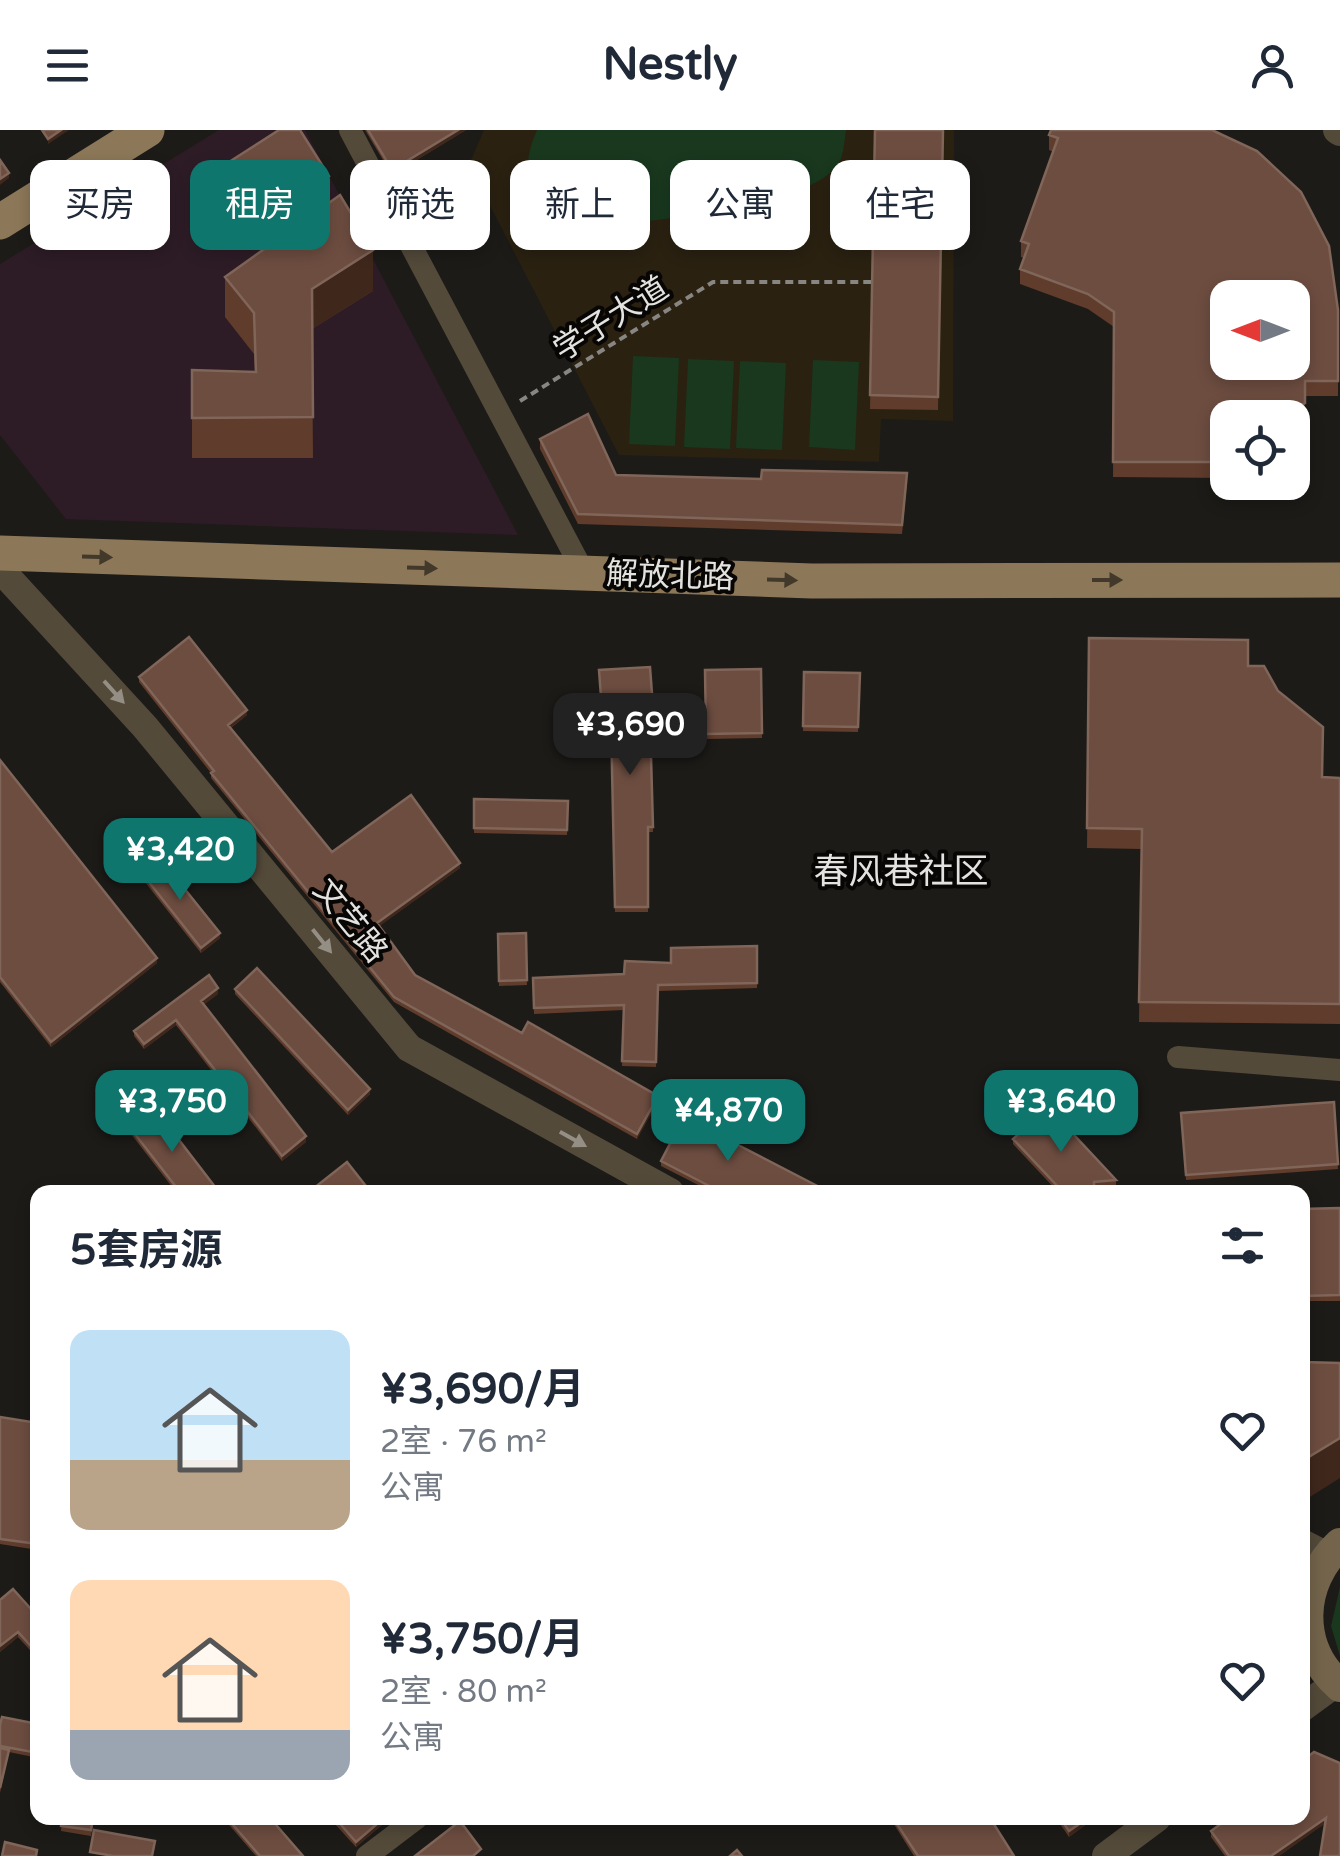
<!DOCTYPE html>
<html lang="zh">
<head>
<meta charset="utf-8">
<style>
  :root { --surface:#fff; --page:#f6f6f7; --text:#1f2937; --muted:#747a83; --accent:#0f766e }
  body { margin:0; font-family:"Varela Round","Noto Sans SC",sans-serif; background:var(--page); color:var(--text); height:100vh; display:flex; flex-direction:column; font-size:38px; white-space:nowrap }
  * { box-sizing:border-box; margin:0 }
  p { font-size:32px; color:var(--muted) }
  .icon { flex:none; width:55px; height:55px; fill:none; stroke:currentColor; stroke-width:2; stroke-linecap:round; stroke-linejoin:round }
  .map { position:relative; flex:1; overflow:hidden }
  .drawer { position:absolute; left:30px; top:1055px; width:1280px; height:640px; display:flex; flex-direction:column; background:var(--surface); border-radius:20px; box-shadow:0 5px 15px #0003 }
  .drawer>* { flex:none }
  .guide { position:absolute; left:30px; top:30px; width:1280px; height:90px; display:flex; gap:20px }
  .needle { width:65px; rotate:270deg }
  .buttons { position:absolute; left:1210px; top:150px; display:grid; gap:20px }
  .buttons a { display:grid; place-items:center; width:100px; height:100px; border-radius:20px; background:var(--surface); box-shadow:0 5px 15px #0003; font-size:50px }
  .price { position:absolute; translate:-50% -85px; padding:0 22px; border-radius:20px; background:var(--accent); color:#fff; font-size:32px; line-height:65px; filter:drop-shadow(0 2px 5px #0008) }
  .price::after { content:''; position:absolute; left:50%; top:60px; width:30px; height:22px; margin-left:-15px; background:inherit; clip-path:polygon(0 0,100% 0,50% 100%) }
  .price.current { background:#222; color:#fff }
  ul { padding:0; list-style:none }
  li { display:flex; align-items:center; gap:30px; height:250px; padding:0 40px }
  li span { display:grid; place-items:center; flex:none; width:280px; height:200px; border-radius:20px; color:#555 }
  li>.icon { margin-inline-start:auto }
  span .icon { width:120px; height:120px; fill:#fffc; stroke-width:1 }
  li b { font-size:42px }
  h2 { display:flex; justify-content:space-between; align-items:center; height:120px; padding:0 40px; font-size:42px }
  .tag { padding:0 35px; border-radius:20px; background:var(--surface); box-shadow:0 5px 15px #0003; font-size:35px; line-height:90px }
  .tag.current { background:var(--accent); color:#fff }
  header { display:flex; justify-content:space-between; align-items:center; height:130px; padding:0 40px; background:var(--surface); font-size:45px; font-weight:700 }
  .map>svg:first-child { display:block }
  .education { fill:#2a2111 }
  .medical { fill:#2d1c26 }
  .green { fill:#19381e }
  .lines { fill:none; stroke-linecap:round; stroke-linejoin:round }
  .path { stroke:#878683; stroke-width:4; stroke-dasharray:8 5; stroke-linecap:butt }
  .minor { stroke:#534a3a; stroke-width:22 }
  .tertiary { stroke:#534a3a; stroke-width:28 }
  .secondary { stroke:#73644b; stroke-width:32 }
  .primary { stroke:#8c7858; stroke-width:35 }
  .wall { fill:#5f3c2c }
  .shaded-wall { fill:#3f271c }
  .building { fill:#6d4d40; stroke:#806559; stroke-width:2.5; fill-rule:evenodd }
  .oneway { fill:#43392a }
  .oneway2 { fill:#948e84 }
  .labels { text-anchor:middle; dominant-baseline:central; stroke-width:8; stroke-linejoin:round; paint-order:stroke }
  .street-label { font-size:32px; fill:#e3e2df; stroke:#070605 }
  .neighbourhood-label { font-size:35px; fill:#e3e2df; stroke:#070605 }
</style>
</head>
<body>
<header><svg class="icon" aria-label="menu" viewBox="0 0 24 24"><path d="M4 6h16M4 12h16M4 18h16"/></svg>Nestly<svg class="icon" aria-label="person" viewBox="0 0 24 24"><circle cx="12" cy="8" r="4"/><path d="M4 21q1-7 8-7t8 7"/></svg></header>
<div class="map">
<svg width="1340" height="1726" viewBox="0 0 1340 1726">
  <rect width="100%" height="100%" fill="#1d1b18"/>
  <path class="education" d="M484,0H954L953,291L881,289L879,332L619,325L469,35Z"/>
  <path class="medical" d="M219,0H305L518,405L66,389L0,305V134Z"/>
  <path class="green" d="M537,0H846C844,12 844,28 836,37C801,79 653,89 596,98C538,91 512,57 537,0Z
    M633,226L679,228L675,316L629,314Z
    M688,229L734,231L730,319L684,317Z
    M813,230L859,232L855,320L809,317Z
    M740,231L786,233L782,320L736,318Z
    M1340,1457V1526L1331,1496Z"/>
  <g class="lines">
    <path class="path" d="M520,271L713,152H871"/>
    <path class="minor" d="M350,0L584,443
      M1178,927L1340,940
      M367,1726L417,1688"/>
    <path class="tertiary" d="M1337,0L1340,2
      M0,439L145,597L409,918L670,1062
      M1302,1413L1327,1426
      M1302,1578L1336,1553
      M1106,1726L1157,1688"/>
    <path class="secondary" d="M1340,1414C1298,1453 1295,1517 1340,1556"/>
    <path class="primary" d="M0,92L147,0
      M0,423L812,451L1340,450"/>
  </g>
  <path class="wall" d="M365,0H466L392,45Z
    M875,0H943L938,280L870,279Z
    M1051,0L1338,180V266H1305V288L1292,296V288H1228V348L1113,347L1114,197L1088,179L1020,154V139L1024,128L1021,127V111L1054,22L1049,20V5Z
    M209,45L329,51L243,105L209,50Z
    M225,147L373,161L312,199L313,328H192V240L255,242L254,224L225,187Z
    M540,309L616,345L907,353L902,404L578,394L540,319Z
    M1089,508L1322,647L1340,648V894L1139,892L1141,719L1087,718Z
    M650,537L654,596H650L653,702H648V782H615L611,598L603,599L599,540Z
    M761,539L762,608L706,609L705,540Z
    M804,542L860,543L858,602L803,601Z
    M139,547L247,585L231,598L332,722L460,738L379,796L415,845L522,903L658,971L637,1009L394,872L211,648V643L139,552Z
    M0,630L157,833L51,917L0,852Z
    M474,669L568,671L567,705L474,703Z
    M141,742L220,808L201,823L141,747Z
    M526,803L527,855L499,856L498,804Z
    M757,816V858L658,861L656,937L622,936L624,880L534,884L533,848L624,844L671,833Z
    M235,859L370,964L348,985L235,864Z
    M218,864L203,875L306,1012L282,1031L176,895L144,919L134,906V901Z
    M1334,972L1338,1039L1186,1050L1181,983Z
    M131,999L219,1062H176L131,1004Z
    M1013,1009L1116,1050V1055L1094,1057V1062H1058L1013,1014Z
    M661,1031L829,1062H712L661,1036Z
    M1340,1078V1171H1302V1079Z
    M0,1287L38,1293V1420L0,1414Z
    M0,1470L38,1487V1529L18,1507L0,1522Z
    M38,1594V1628L9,1622L0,1663V1595Z
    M62,1688H94L91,1706L61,1701Z
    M223,1688H270L303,1726H256Z
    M334,1688H390L356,1717L334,1693Z
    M890,1688H990L1014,1726H914Z
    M1056,1688H1095L1069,1707Z
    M1325,1693L1279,1726H1225L1211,1707V1701Z"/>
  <path class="shaded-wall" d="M61,0H69L48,14V9Z
    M458,0H466L392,45V40Z
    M9,43V48L0,55V49Z
    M329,46V51L243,105V100Z
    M373,120V161L312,199V159Z
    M1305,273V288L1292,296V288H1280Z
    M247,580V585L228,600V595Z
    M460,733V738L377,798V793Z
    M220,803V808L201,823V818Z
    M157,828V833L51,917V912Z
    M218,858V864L201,877V871Z
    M176,890V895L144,919V914Z
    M370,959V964L348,985V980Z
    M658,966V971L637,1009V1004Z
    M306,1006V1012L282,1031V1026Z
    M1340,1308V1348L1302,1372V1331Z
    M18,1502V1507L0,1522V1516Z
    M384,1688H390L356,1717V1712Z
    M1088,1688H1095L1069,1707V1701Z
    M1326,1688V1693L1279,1726H1271Z"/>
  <path class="building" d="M42,0H61L48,9Z
    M279,0H300L329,46L243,100L209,45Z
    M368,0H458L392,40Z
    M875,0H943L938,267L870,265Z
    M1051,0H1212L1257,21L1301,62L1329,116L1338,180V251H1305V273L1280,288H1228V332H1113L1114,182L1088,164L1020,139L1029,114L1021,111L1058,8L1049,5ZM1228,168H1292V232H1228Z
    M0,30L9,43L0,49Z
    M340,65L373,120L312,159L313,287L192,288V240L256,242L254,183L225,147Z
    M588,284L616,345L761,349L762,340L907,343L902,395L578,384L540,309Z
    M189,507L247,580L228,595L332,722L411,665L460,733L377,793L415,845L522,903L528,892L658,966L637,1004L394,867L211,643L214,641L139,547Z
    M1089,508L1248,510V536H1264L1278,561L1323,597L1322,647L1340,648V874L1139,872L1142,699L1087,698Z
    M650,537L654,590L650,591L653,697H648V777H615L611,593L603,594L599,540Z
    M761,539L762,603L706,604L705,540Z
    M804,542L860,543L858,597L803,596Z
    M0,630L157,828L51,912L0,847Z
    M474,669L568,671L567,700L474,698Z
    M159,727L220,803L201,818L141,742Z
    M526,803L527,850L499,851L498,804Z
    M757,816V853L658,855L656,932L622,931L624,875L534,878L533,848L624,844L625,831L671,833V818Z
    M257,838L370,959L348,980L235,859Z
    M209,845L218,858L201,871L306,1006L282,1026L176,890L144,914L134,901Z
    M1334,972L1338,1034L1186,1045L1181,983Z
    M1048,977L1116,1050L1094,1052V1062H1063L1013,1009Z
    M156,980L219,1062H180L131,999Z
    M684,987L829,1062H721L661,1031Z
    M347,1032L369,1060L366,1062H309Z
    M1340,1078V1165L1302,1166V1079Z
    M1302,1232L1340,1233V1308L1302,1331Z
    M0,1287L38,1293V1414L0,1409Z
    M13,1459L38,1487V1524L18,1502L0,1516V1470Z
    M2,1587L38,1594V1623L0,1616V1595Z
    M0,1618L9,1620L0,1658Z
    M1314,1622L1340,1633V1726H1320L1326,1688L1271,1726H1229L1211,1701L1229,1688H1302V1631Z
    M62,1688H93L91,1700L61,1696Z
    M227,1688H270L303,1726H260Z
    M335,1688H384L356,1712Z
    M893,1688H990L1014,1726H918Z
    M1060,1688H1088L1069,1701Z
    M460,1691L481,1719L473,1726H415Z
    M94,1700L155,1711L152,1726H113L90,1722Z
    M5,1712L37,1720L36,1726H2Z
    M737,1720L742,1726H730Z"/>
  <defs><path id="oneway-solid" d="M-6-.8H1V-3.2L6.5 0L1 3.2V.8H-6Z" transform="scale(2.5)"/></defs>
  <g class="oneway">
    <use href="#oneway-solid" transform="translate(97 427) rotate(2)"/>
    <use href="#oneway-solid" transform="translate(422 438) rotate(2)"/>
    <use href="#oneway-solid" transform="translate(782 450) rotate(2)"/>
    <use href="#oneway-solid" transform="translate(1107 450)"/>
  </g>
  <g class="oneway2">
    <use href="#oneway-solid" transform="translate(114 562) rotate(48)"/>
    <use href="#oneway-solid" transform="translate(322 811) rotate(51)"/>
    <use href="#oneway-solid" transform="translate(573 1009) rotate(29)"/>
  </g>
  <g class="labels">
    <g class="street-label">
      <text transform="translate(611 189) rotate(-32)">学子大道</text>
      <text transform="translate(670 446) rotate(2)">解放北路</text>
      <text transform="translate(350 791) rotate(51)">文艺路</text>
    </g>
    <g class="neighbourhood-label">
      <text x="901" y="742">春风巷社区</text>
    </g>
  </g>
</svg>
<div class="buttons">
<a><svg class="needle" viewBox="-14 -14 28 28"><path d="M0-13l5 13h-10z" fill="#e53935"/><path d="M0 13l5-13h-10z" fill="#747a83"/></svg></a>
<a><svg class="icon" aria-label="locate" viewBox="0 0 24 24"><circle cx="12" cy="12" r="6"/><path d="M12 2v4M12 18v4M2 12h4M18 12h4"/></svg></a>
</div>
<b class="price current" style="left:630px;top:648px">¥3,690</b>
<b class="price" style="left:180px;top:773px">¥3,420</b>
<b class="price" style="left:172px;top:1025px">¥3,750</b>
<b class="price" style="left:1061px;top:1025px">¥3,640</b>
<b class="price" style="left:728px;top:1034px">¥4,870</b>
<div class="guide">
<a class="tag">买房</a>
<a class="tag current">租房</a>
<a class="tag">筛选</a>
<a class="tag">新上</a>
<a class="tag">公寓</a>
<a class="tag">住宅</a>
</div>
<section class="drawer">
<h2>5套房源<svg class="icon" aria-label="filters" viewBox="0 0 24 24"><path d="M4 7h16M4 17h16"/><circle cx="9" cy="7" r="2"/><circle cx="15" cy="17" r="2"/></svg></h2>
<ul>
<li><span style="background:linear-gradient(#bfe0f5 65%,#b9a48a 0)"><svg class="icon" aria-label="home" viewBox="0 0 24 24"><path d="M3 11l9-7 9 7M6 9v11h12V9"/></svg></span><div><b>¥3,690/月</b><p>2室 · 76 m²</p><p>公寓</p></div><svg class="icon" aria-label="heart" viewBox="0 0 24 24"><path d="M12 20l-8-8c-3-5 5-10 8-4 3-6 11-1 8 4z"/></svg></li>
<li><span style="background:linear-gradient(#ffd9b3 75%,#9aa5b1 0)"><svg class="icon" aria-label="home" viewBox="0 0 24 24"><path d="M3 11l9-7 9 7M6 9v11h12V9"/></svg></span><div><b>¥3,750/月</b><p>2室 · 80 m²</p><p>公寓</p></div><svg class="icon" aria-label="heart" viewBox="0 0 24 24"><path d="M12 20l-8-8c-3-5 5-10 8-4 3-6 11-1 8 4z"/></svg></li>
</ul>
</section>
</div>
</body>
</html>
